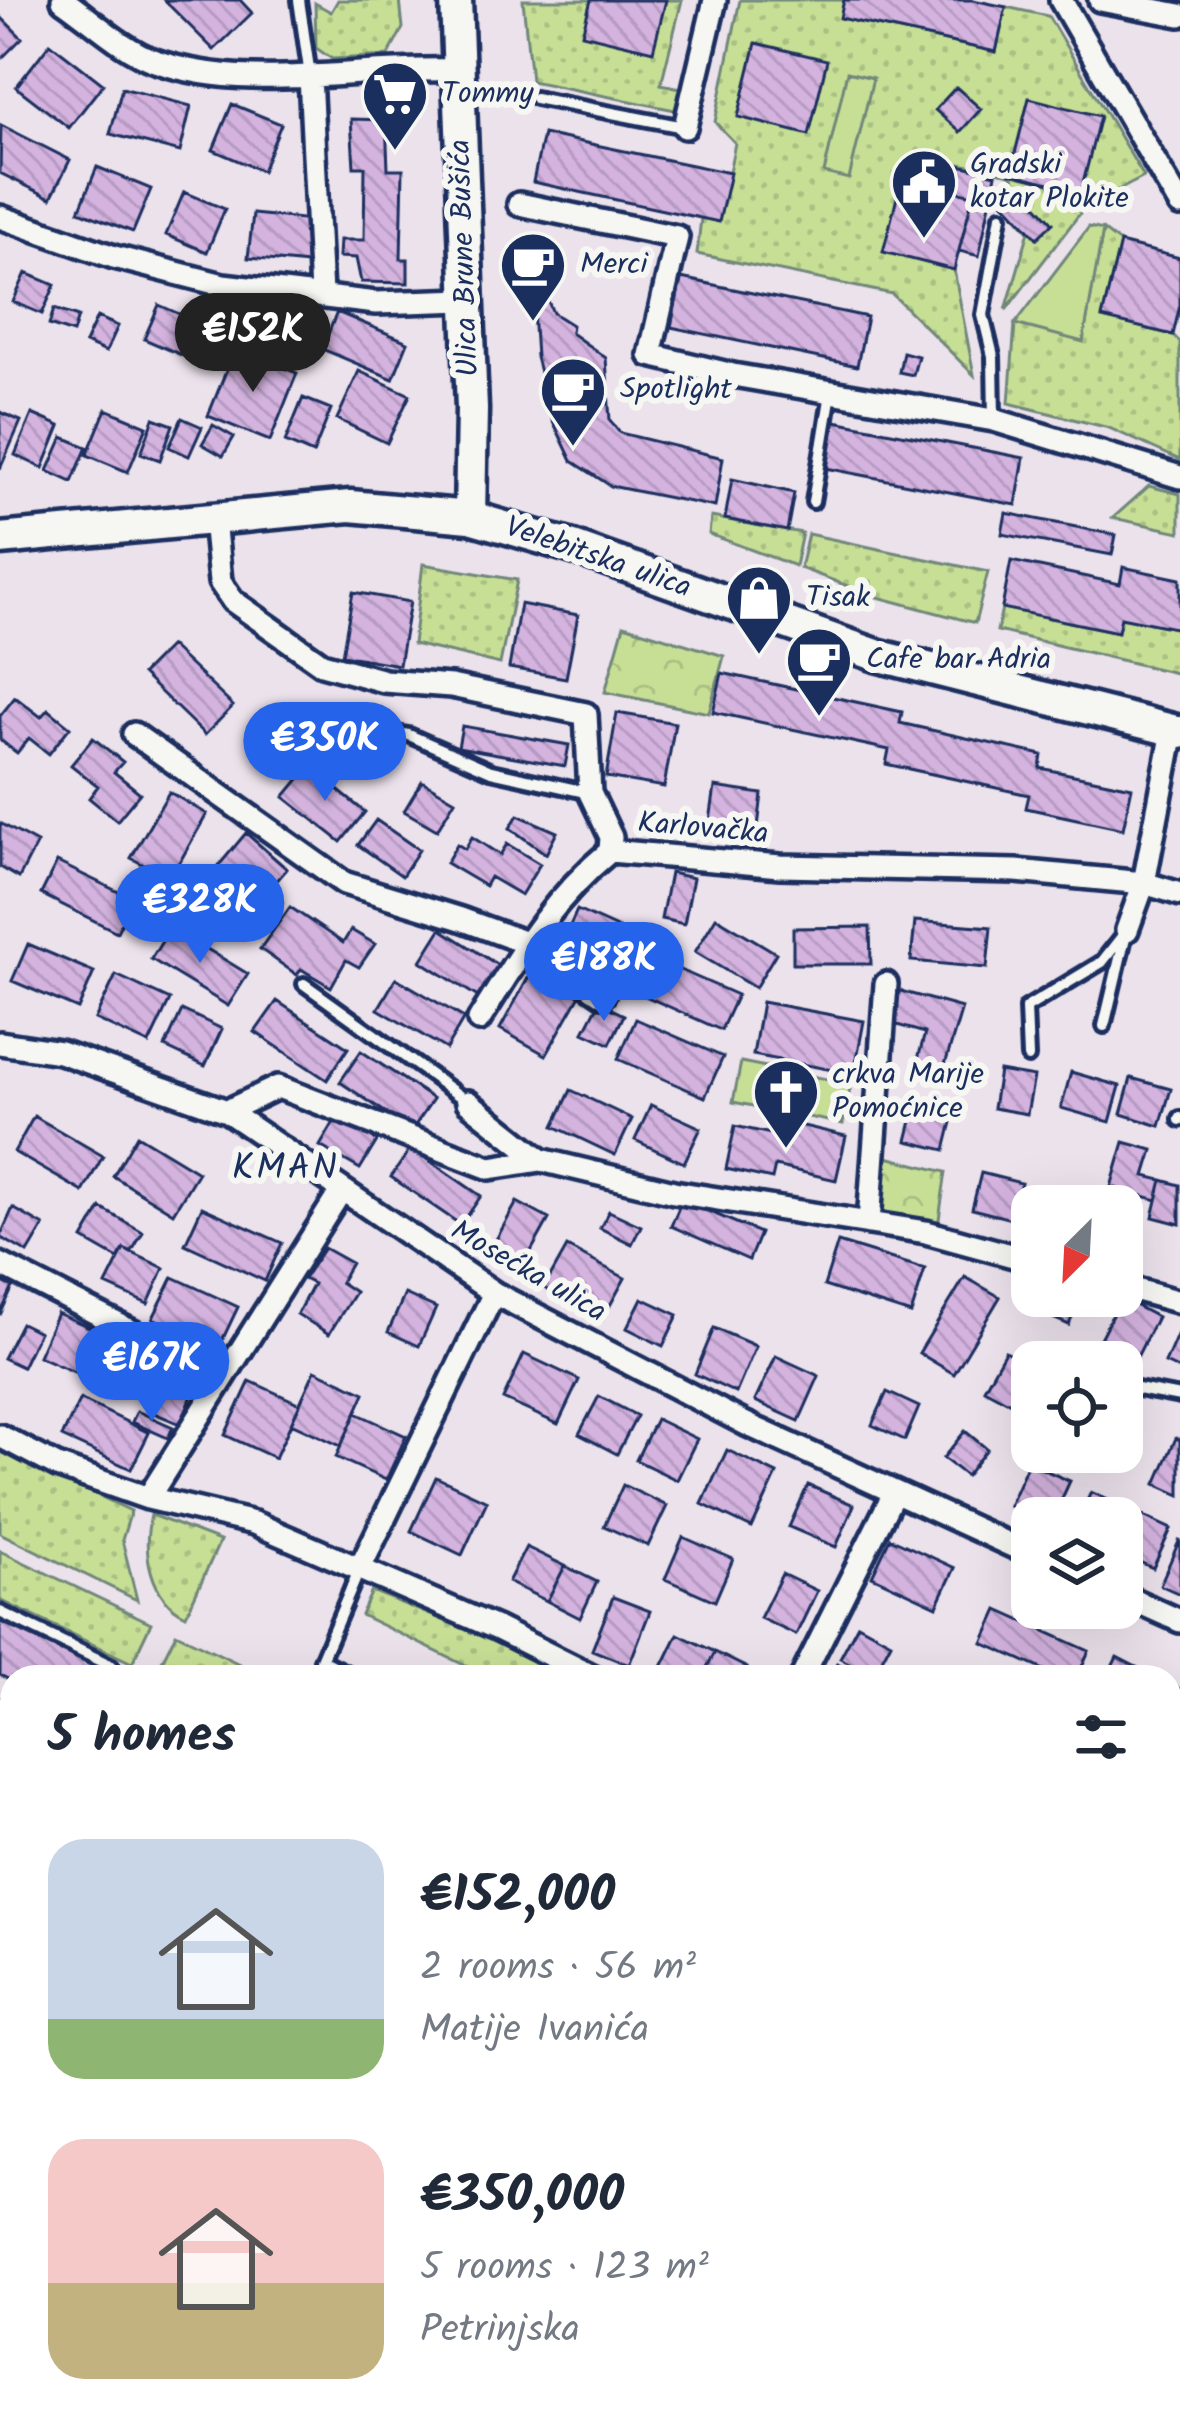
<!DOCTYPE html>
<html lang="en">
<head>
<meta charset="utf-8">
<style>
  :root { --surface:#fff; --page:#f2f2f3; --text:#1f2937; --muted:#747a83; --accent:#2563eb }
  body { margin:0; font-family:Kalam,sans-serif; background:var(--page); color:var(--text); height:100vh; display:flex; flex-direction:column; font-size:45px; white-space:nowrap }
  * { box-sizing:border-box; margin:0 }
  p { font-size:39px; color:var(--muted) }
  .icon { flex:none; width:66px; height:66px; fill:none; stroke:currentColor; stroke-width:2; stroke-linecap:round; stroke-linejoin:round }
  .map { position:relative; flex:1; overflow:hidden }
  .panel { position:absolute; left:0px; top:1665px; width:1182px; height:771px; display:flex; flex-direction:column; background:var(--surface); border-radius:36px 36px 0 0; box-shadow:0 12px 48px #0002 }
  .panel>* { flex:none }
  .needle { width:78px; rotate:204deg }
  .controls { position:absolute; left:1011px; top:1185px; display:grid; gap:24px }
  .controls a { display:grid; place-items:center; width:132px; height:132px; border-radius:24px; background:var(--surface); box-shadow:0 12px 48px #0002; font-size:60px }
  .price { position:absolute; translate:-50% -102px; padding:0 27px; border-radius:42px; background:var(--accent); color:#fff; font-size:39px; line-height:78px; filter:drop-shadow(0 3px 6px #0008) }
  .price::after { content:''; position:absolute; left:50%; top:72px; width:36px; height:27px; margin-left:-18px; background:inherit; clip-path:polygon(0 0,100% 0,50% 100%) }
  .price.current { background:#222; color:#fff }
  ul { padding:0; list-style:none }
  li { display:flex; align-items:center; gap:36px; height:300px; padding:0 48px }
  li span { display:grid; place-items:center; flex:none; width:336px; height:240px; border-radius:36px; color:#555 }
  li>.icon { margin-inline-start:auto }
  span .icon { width:144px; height:144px; fill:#fffc; stroke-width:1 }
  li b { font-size:51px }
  h2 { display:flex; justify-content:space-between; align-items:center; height:144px; padding:0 48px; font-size:51px }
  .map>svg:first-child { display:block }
  .built { fill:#e5d4e8 }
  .grass { fill:url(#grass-dots); stroke:#71877a; stroke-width:3 }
  .forest { fill:url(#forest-crowns); stroke:#71877a; stroke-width:3 }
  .pitch { fill:#c7df95; stroke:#71877a; stroke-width:3 }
  .building { fill:url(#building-back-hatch); stroke:#1b2f5e; stroke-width:3 }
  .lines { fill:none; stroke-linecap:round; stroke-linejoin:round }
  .lane-casing { stroke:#1b2f5e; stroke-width:20 }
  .street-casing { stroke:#1b2f5e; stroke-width:30 }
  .secondary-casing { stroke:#1b2f5e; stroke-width:39 }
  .lane { stroke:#f6f6f2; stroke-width:10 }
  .street { stroke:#f6f6f2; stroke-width:21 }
  .secondary { stroke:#f6f6f2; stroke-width:30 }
  .labels { text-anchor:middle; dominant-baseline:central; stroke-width:12; stroke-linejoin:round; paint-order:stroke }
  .poi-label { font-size:30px; fill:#1b2f5e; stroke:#f6f6f2; text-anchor:start }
  .street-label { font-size:30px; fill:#1b2f5e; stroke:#f6f6f2 }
  .quarter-label { font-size:36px; letter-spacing:3px; fill:#1b2f5e; stroke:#f6f6f2 }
</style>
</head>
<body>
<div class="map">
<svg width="1180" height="2434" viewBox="0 0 1180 2434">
  <defs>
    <pattern id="grass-dots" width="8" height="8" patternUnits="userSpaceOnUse" patternTransform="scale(3)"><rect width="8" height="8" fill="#c7df95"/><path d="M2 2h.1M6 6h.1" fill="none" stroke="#aac083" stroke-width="1.8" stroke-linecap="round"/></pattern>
    <pattern id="forest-crowns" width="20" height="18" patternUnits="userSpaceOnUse" patternTransform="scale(3)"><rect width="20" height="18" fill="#c7df95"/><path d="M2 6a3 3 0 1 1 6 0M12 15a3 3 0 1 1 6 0" fill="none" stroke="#aac083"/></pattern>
    <pattern id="building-back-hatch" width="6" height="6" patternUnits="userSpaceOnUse" patternTransform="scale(3)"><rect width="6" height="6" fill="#d4b3df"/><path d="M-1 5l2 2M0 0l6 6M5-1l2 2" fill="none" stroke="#b59ac2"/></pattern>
  </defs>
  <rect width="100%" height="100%" fill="#ece2ec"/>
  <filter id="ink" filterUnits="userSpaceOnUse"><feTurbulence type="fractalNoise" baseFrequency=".00833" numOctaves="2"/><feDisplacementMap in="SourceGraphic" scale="24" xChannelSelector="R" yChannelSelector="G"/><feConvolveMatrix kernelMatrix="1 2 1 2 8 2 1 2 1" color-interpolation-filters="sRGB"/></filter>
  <g filter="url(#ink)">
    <path class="built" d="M0,2131L12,2139V2247L0,2236Z
      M0,2255L12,2266V2374L0,2368Z
      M105,2424H980L978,2434H122Z
      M992,2424H1082L1107,2434H998Z"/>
    <path class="grass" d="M338,0H400L403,28L388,56L332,59L316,48L315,3L331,12Z
      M523,0H682L661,84L681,88L675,110L531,81Z
      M740,0H844L841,18L996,52L1006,7L1048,16L1144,177L1084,208L1006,310L1029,231L1004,202L1020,187L1011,174L944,161L936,186L902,178L884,252L954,270L974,375L892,294L697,254L701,218L719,221L735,143L715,122Z
      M1103,230L1120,243L1102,318L1173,335L1180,342V460L1109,428L1009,403L1015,324L1083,341Z
      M1149,486L1180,494V532L1113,518Z
      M711,517L802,533L795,566L709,534Z
      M808,534L988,572L975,623L874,596L800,568Z
      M423,564L517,580L500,664L413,644Z
      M1002,608L1117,632L1121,617L1180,629V674L997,631Z
      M0,1449L131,1511L122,1540L137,1600L0,1533Z
      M151,1515L220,1541L186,1615C149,1598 142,1550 151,1515Z
      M0,1551L151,1623L132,1663L0,1600Z
      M372,1591L482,1636L565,1677H489L361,1615Z
      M176,1633L266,1677L155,1675Z
      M0,1926L12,1932V2139L0,2131Z"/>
    <path class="forest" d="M624,625L724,656L709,713L605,692Z
      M879,1155L946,1172L938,1226L876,1217Z"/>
    <path class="pitch" d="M847,72L873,78L849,179L824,173Z
      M1089,227L1103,230L1083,342L1015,324Z
      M741,1062L851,1084L843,1124L733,1102Z"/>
    <path class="building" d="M164,0H240L252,13L214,50Z
      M591,0H666L653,51L582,34Z
      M844,0H973L1006,7L996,52L840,18Z
      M0,16L22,38L0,60Z
      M50,43L103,84L69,128L16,87Z
      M756,43L827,60L809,135L738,117Z
      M956,87L981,109L960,132L935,110Z
      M122,88L191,106L180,152L110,134Z
      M1029,98L1100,116L1081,191L1010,173Z
      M232,104L281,124L262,171L213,150Z
      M351,119L386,120L388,169H403L401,259H408V283L361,282L356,258L339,257L340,240H364L365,167H354Z
      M1,125L70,160L51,198L0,173Z
      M543,134L730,173L719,222L533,182Z
      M943,161L996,174L979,256L959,251L973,195L936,186Z
      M97,167L151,189L133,232L79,211Z
      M902,178L973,195L954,270L883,252Z
      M1020,187L1053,223L1037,238L1004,202Z
      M184,192L225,209L207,252L166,235Z
      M253,214L312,220L308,264L248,258Z
      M1120,243L1180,258V305L1173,335L1102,318Z
      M26,273L55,285L42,314L13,302Z
      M681,278L867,317L857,366L671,327Z
      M531,280L541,284L553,313L572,325L571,333L606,358L610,421L620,433L723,458L715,507L611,486L572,461L552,419L536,357Z
      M258,295L315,308L308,337L251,324Z
      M159,305L229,336L214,369L144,339Z
      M54,309L78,317L73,333L49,325Z
      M337,312L408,342L393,379L322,349Z
      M97,317L118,326L106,352L85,343Z
      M235,349L297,373L270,441L208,416Z
      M903,352L918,356L913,375L899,372Z
      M359,371L410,395L387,443L337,419Z
      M303,398L331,409L313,454L285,442Z
      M106,409L147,426L128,472L87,455Z
      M0,412L21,421L0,469Z
      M32,414L60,426L43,468L15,455Z
      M154,418L173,425L160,460L141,453Z
      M182,418L202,427L189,456L169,447Z
      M835,421L1024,458L1016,505L826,468Z
      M213,425L234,437L223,456L202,444Z
      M63,437L87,447L72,482L48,471Z
      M732,479L794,493L787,531L725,519Z
      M1006,513L1116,535L1112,555L1002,534Z
      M1011,561L1120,584L1123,567L1180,579V629L1121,617L1118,632L1002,608Z
      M353,592L410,602L399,665L342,655Z
      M520,604L578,615L566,678L509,668Z
      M170,646L233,706L205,735L142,674Z
      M722,673L902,712L900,723L1042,755L1040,768L1132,787L1123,829L1026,808L1029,795L886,764L889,750L713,712Z
      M15,697L41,717L48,709L70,727L49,754L29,738L17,753L0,740V716Z
      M617,713L675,723L664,787L606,777Z
      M462,726L569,745L565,766L458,747Z
      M93,738L123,762L114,772L140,793L117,821L89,798L98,786L71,765Z
      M309,767L365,812L341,842L284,797Z
      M422,781L455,800L437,830L404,811Z
      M715,787L762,794L758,827L710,821Z
      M169,792L207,814L170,879L131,858Z
      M518,815L557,832L546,854L510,828Z
      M376,820L419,850L402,876L358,845Z
      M0,823L37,843L19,878L0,867Z
      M246,833L287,869L256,905L215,870Z
      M472,837L500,855L507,844L540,864L521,895L490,877L485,886L446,863L457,844L465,849Z
      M57,862L133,899L117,932L41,894Z
      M670,873L693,878L684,924L661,919Z
      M290,907L343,943L351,930L375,944L359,967L346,960L331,987L301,969L297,975L260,949Z
      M577,910L621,930L600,977L556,958Z
      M716,917L776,953L755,988L695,952Z
      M915,921L991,927L987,968L911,961Z
      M171,927L248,974L228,1006L151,959Z
      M870,927L871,964H793V928Z
      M441,929L501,967L481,999L421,961Z
      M28,944L94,972L78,1009L12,981Z
      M630,948L737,995L721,1030L614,982Z
      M533,969L580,995L546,1055L500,1029Z
      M116,975L170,1000L149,1044L95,1019Z
      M396,978L464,1018L446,1049L378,1009Z
      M897,990L962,1008L941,1078L915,1070L925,1033L890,1023Z
      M277,1001L348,1048L327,1080L255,1032Z
      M762,1002L864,1021L854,1074L753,1055Z
      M599,1003L624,1015L610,1044L584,1032Z
      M182,1010L222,1029L205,1066L165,1047Z
      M636,1019L723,1057L705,1097L618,1059Z
      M361,1051L433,1099L412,1130L340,1082Z
      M999,1071L1034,1077L1027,1114L993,1108Z
      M1071,1072L1120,1086L1110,1122L1061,1108Z
      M1131,1078L1171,1089L1160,1126L1121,1114Z
      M571,1090L632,1119L615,1155L554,1126Z
      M651,1105L701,1128L684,1163L635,1140Z
      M915,1109L953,1118L945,1150L907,1141Z
      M34,1116L103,1156L83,1192L14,1152Z
      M337,1117L377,1141L360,1169L320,1146Z
      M774,1119L846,1136L836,1180L775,1166L772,1179L726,1169L735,1126L771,1134Z
      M137,1135L198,1172L173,1213L113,1176Z
      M1124,1142L1153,1150L1145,1176L1162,1180L1157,1200L1111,1187Z
      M411,1148L481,1196L461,1225L391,1177Z
      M981,1173L1021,1183L1011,1219L972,1209Z
      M1162,1180L1180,1185V1224L1153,1217Z
      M1050,1189L1089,1199L1087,1206H1045Z
      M682,1200L760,1233L749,1260L671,1226Z
      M517,1202L549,1219L525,1262L493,1245Z
      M202,1207L282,1243L265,1281L185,1244Z
      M13,1208L44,1226L28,1253L0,1237Z
      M101,1208L143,1232L131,1253L124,1249L118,1259L83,1239Z
      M609,1211L641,1226L632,1244L600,1228Z
      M838,1242L925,1269L911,1314L824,1286Z
      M567,1247L625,1278L602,1320L544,1288Z
      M324,1248L351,1263L340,1282L355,1292L329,1334L297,1314L313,1284L303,1279Z
      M124,1249L164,1268L148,1304L106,1285Z
      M173,1277L238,1307L218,1349L153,1318Z
      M965,1277L1000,1297L954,1374L919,1353Z
      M0,1281L13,1287L0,1315Z
      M405,1294L436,1308L419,1346L388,1332Z
      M1039,1296H1080L1069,1325L1034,1310Z
      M642,1298L678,1315L663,1346L627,1328Z
      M1121,1298L1157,1317L1135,1361L1098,1342Z
      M57,1313L107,1335L88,1378L38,1356Z
      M21,1323L39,1332L22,1367L3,1358Z
      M714,1328L756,1346L736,1393L695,1374Z
      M1180,1328V1370L1165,1363Z
      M134,1346L170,1361L155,1396L120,1381Z
      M1005,1351L1032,1366V1377L1016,1406L984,1389Z
      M524,1354L579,1380L558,1424L503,1399Z
      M776,1356L819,1376L799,1421L755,1401Z
      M168,1366L199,1379L180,1424L149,1411Z
      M315,1370L365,1393L341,1446L291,1423Z
      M250,1381L300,1404L275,1458L225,1435Z
      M887,1392L919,1407L905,1440L872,1425Z
      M599,1396L637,1416L617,1454L579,1434Z
      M80,1399L149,1433L131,1469L62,1437Z
      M137,1411L173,1427L168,1438L132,1422Z
      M1122,1412L1137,1421L1122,1447Z
      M356,1413L406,1436L386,1480L336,1457Z
      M656,1419L697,1439L677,1480L636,1460Z
      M965,1431L987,1449L966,1476L943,1458Z
      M1176,1438L1180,1440V1495L1156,1484Z
      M727,1450L777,1474L752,1528L702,1504Z
      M1028,1463L1070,1481L1053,1518H1037L1009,1506Z
      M436,1477L487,1501L462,1555L411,1531Z
      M623,1485L667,1506L648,1546L604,1526Z
      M808,1485L854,1505L836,1547L789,1527Z
      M1091,1492L1171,1529L1153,1568L1122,1554V1518H1079Z
      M683,1537L733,1559L715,1601L665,1579Z
      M890,1538L955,1568L937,1606L872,1576Z
      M1180,1539V1594L1160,1585Z
      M526,1547L565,1566L547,1601L508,1582Z
      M565,1566L597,1582L580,1618L547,1601Z
      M782,1574L817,1591L796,1635L760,1618Z
      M613,1597L650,1611L629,1665L592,1650Z
      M998,1610L1089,1651L1077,1677H1060L983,1643Z
      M0,1620L122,1677H12V1681L0,1675Z
      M858,1624L891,1642L873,1676L840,1658Z
      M678,1634L715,1652L702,1677H657Z
      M715,1652L747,1668L742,1677H702Z
      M1117,1657L1156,1677H1107Z
      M837,1663L868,1677H831Z
      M1170,1684L1180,1689V1748L1170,1743Z
      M1170,1869L1180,1874V1886L1173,1902Z
      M1180,1886V1917L1170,1912Z
      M1170,2017L1180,2022V2037L1170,2058Z
      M1180,2094V2125L1170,2120Z
      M12,2315V2363L0,2356V2334Z
      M499,2424H562L583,2434H495Z
      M751,2424L770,2427L769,2434H748Z
      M773,2424H915L913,2434H815Z"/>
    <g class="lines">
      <g class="lane-casing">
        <path id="lane" d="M299,0L310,76
          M535,98L684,127
          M994,420L993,356L983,315L1001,216
          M813,502L831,393
          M316,720L409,735L491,771L590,793
          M304,984L468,1102
          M1104,1026L1126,933
          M1028,1057L1026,1008L1102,962L1127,930
          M1180,1118V1120
          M1122,1386L1180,1397
          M0,1612L112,1666
          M355,1677L321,1660L360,1568
          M0,1706L12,1711
          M0,2194L12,2199"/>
      </g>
      <g class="street-casing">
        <path id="street" d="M63,0C91,19 123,50 155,61C251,94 358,66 457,70
          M1061,0L1180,205
          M1100,0L1180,15
          M310,76L321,294
          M685,127L715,0
          M519,204L677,237L650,355L733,375L994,420L1180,477
          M0,217L114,257L223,285L376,303L466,300
          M214,518L220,582L233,601L322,664L384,681L451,686L586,714L590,793L611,837L610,851L780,866L1016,871L1144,883L1180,894
          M134,734L344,883L461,919L526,943L603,995
          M1127,930L1144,883L1173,731
          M479,1020C520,954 550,901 610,851
          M0,1043L60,1052L227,1111L494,1293L746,1424L1032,1555
          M468,1102L541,1160L674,1192L926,1232L1032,1261
          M227,1111L278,1087L490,1168L541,1160
          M869,1223L886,984
          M0,1264L223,1378
          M1122,1286L1180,1302
          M0,1436L57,1466L148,1498L254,1523L496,1628L594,1677
          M148,1498L341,1191
          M360,1568L494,1293
          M1122,1595L1180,1621
          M802,1677L894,1493
          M1170,1957L1180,1961
          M1170,2235L1180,2238
          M0,2404L12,2410
          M39,2424L59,2434"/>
      </g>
      <g class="secondary-casing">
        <path id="secondary" d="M456,0L472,409L470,517
          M0,539L350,506L470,517L573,547L876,655L1180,732
          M0,1809L12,1815
          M0,1874L12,1880
          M1170,2351L1180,2356
          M1170,2413L1180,2416"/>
      </g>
      <use href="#lane" class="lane"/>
      <use href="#street" class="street"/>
      <use href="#secondary" class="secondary"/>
    </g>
  </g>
  <defs>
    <g id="supermarket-pin" transform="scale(3.45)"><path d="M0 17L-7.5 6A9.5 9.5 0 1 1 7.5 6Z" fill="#1b2f5e" stroke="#f6f6f2"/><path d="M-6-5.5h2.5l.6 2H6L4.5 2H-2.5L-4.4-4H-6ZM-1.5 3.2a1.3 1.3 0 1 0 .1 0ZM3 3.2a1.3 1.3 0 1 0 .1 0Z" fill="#fff"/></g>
    <g id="civic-pin" transform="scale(3.45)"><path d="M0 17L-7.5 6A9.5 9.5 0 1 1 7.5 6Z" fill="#1b2f5e" stroke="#f6f6f2"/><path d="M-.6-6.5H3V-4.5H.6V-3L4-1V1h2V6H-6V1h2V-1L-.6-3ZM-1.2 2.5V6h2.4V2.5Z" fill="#fff"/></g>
    <g id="cafe-pin" transform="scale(3.45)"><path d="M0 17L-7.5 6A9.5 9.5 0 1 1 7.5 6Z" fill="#1b2f5e" stroke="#f6f6f2"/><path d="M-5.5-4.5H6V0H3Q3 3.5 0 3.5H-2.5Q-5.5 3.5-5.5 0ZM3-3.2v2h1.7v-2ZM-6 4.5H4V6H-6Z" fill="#fff"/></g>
    <g id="shop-pin" transform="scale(3.45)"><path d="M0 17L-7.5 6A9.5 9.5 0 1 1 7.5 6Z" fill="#1b2f5e" stroke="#f6f6f2"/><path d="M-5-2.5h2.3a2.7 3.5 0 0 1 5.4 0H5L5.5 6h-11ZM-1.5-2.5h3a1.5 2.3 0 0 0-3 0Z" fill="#fff"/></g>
    <g id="church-pin" transform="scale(3.45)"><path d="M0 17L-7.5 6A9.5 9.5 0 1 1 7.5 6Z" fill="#1b2f5e" stroke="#f6f6f2"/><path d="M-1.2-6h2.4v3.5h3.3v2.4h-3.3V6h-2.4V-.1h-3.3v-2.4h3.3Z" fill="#fff"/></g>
  </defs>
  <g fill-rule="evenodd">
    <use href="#supermarket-pin" x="395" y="94"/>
    <use href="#civic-pin" x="924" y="182"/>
    <use href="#cafe-pin" x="533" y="265"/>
    <use href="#cafe-pin" x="573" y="390"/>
    <use href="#shop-pin" x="759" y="598"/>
    <use href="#cafe-pin" x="819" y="660"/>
    <use href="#church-pin" x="786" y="1092"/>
  </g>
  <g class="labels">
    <g class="poi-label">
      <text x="442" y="94">Tommy</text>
      <text x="970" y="165">Gradski<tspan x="970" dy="34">kotar Plokite</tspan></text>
      <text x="580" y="265">Merci</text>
      <text x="620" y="390">Spotlight</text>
      <text x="806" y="598">Tisak</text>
      <text x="866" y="660">Cafe bar Adria</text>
      <text x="832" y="1075">crkva Marije<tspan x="832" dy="34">Pomoćnice</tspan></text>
    </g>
    <g class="street-label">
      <text transform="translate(465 258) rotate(-92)">Ulica Brune Bušića</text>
      <text transform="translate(598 558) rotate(19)">Velebitska ulica</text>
      <text transform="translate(703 829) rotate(5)">Karlovačka</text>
      <text transform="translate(528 1272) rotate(30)">Mosećka ulica</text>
    </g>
    <g class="quarter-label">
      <text x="286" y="1169">KMAN</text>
    </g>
  </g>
</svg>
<div class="controls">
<a><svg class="needle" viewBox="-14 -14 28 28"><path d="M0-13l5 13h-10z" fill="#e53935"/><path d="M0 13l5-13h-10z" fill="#747a83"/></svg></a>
<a><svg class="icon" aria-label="locate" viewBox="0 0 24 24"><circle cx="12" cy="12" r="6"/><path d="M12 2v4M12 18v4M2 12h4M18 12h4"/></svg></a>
<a><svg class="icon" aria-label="layers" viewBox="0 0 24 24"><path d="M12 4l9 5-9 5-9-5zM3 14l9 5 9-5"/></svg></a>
</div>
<b class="price current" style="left:253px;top:395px">€152K</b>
<b class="price" style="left:325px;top:804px">€350K</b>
<b class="price" style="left:200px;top:966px">€328K</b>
<b class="price" style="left:604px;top:1024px">€188K</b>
<b class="price" style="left:152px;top:1424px">€167K</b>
<section class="panel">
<h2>5 homes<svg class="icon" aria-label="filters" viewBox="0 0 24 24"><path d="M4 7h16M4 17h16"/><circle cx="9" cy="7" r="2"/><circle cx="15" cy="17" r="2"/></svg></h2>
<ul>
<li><span style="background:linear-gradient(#c9d6e8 75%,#8fb573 0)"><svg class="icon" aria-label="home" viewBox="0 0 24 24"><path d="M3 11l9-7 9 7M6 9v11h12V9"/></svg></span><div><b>€152,000</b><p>2 rooms · 56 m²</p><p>Matije Ivanića</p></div></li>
<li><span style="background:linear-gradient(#f6c9c9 60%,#c2b280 0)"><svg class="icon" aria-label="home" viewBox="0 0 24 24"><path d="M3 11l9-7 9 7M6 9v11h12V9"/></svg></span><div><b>€350,000</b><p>5 rooms · 123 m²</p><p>Petrinjska</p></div></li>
</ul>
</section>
</div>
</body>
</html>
